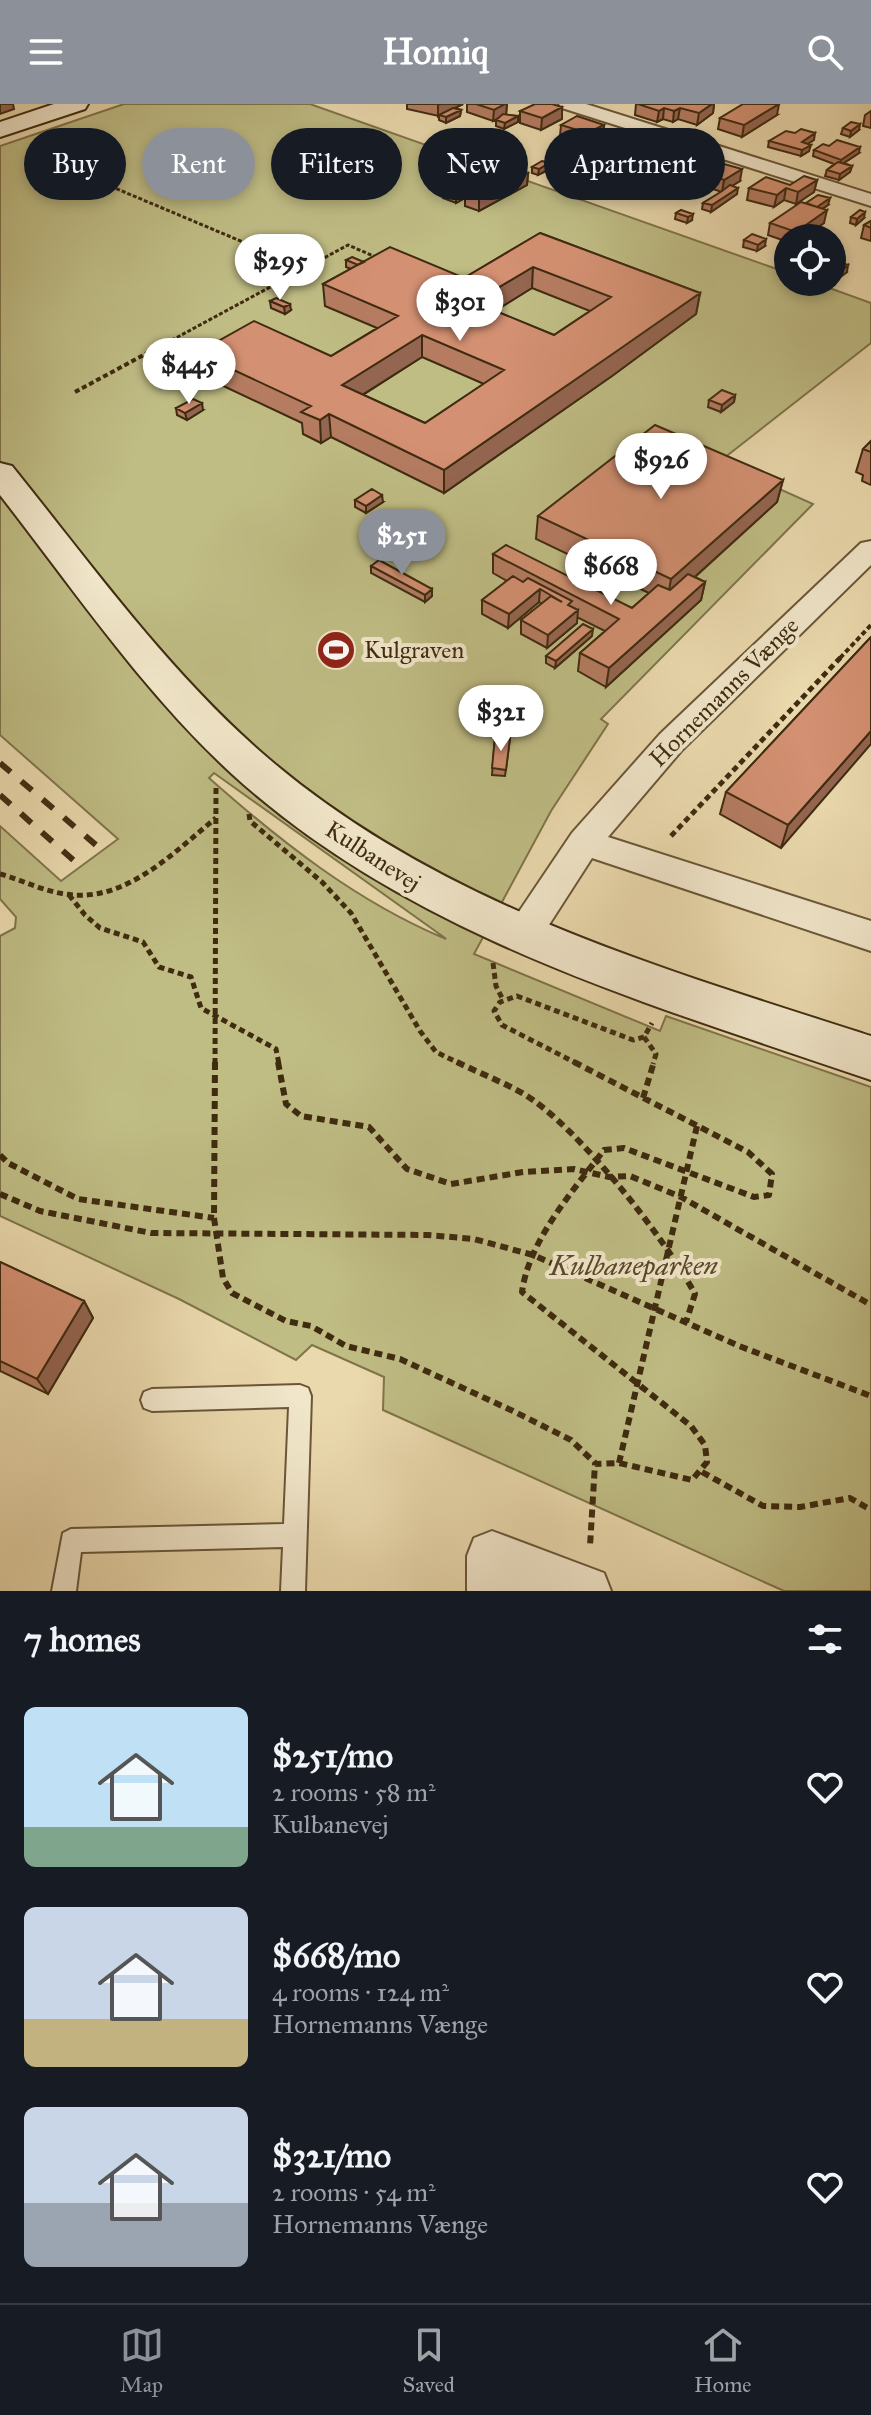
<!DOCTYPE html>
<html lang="en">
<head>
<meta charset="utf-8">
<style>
  :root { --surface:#171b24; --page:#242831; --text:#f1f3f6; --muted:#9ea1a6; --line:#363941; --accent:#8c9099 }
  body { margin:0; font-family:"IM FELL Great Primer",serif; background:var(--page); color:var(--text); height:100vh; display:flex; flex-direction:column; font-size:30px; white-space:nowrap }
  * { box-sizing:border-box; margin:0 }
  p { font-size:26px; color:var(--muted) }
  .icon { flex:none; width:44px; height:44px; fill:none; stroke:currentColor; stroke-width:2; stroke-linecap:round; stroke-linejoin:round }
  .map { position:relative; height:1487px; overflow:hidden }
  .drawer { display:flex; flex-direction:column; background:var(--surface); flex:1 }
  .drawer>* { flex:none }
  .top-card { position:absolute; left:24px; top:24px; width:824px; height:72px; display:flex; gap:16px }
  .tools { position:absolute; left:774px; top:120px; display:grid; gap:16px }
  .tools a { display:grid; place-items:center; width:72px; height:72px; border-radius:50%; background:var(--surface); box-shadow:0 4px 12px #0003; font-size:40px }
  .price { position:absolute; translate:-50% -68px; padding:0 18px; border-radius:28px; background:#fff; color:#222; font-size:26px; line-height:52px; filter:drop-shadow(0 2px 4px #0008) }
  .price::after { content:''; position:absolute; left:50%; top:48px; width:24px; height:18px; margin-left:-12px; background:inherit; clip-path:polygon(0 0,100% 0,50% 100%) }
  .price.selected { background:var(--accent); color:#fff }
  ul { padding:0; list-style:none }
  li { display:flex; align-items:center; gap:24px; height:200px; padding:0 24px }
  li span { display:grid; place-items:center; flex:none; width:224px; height:160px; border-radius:12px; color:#555 }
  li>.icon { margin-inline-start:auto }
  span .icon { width:96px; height:96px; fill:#fffc; stroke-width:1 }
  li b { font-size:34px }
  h2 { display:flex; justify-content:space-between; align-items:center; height:96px; padding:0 24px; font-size:34px }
  .chip { padding:0 28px; border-radius:36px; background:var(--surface); box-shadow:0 4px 12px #0003; font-size:28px; line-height:72px }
  .chip.selected { background:var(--accent); color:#fff }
  header { display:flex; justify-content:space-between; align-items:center; height:104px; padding:0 24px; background:var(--accent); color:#fff; font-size:36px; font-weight:700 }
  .tabs { display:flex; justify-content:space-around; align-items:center; height:112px; border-top:2px solid var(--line); background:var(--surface); font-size:22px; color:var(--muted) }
  .tabs a { display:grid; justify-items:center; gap:4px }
  .tabs .selected { color:var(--accent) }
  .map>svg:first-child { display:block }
  .green { fill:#bfbc84; stroke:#7f744a; stroke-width:2; fill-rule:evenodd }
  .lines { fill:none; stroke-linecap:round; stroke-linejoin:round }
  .lane-casing { stroke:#6a5637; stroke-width:4 }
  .street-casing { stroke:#6a5637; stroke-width:4 }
  .secondary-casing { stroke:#3f2b10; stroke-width:4 }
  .path-far3 { stroke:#3f2b10; stroke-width:3; stroke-dasharray:4 2; stroke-linecap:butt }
  .path-far2 { stroke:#3f2b10; stroke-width:4; stroke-dasharray:5 3; stroke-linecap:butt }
  .path-far1 { stroke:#3f2b10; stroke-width:5; stroke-dasharray:6 4; stroke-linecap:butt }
  .path { stroke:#3f2b10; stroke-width:6; stroke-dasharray:8 5; stroke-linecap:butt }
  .lane { fill:#f1e6ca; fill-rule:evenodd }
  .street { fill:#f1e6ca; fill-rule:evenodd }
  .secondary { fill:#f1e6ca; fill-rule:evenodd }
  .rail { stroke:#3f2b10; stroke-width:6; stroke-dasharray:14 14; stroke-linecap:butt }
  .wall { fill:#b57c62; stroke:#3f2b10; stroke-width:2; fill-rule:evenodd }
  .shaded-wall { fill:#946550; stroke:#3f2b10; stroke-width:2 }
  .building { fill:#d39072; stroke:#3f2b10; stroke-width:2; fill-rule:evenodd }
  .labels { text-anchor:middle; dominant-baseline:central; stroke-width:8; stroke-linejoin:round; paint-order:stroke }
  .poi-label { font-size:24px; fill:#3f2b10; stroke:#f1e6ca; text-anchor:start }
  .street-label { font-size:24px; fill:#3f2b10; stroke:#f1e6ca }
  .near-park-label { font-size:28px; font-style:italic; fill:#594827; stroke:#f1e6ca }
</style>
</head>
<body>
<header><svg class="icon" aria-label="menu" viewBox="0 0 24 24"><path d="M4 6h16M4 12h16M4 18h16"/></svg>Homiq<svg class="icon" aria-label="search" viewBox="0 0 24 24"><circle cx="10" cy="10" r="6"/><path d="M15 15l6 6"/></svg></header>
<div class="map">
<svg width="871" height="1487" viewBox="0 0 871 1487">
  <rect width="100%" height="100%" fill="#ead9ad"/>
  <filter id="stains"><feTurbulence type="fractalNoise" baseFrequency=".0025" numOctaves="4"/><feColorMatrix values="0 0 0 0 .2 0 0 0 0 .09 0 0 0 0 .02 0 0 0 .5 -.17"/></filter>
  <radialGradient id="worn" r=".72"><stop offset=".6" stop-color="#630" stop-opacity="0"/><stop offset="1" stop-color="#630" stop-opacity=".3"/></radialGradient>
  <path class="green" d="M124,0H310L788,169V178H813L871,199V239L719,358L813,400L601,615L608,620L551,707L474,850L660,927L666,912L871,983V1487H784L383,1306L384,1273L312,1241L296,1256L179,1195L0,1112V832L15,824L16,813L0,795V722L61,777L118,735L0,631V42ZM214,669L445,834L446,835C357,798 280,737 209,674Z"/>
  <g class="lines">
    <g class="lane-casing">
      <path id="lane" d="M300,1281L308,1284L311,1292L305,1487H281L283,1443L81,1448L76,1487H52L63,1429L71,1425L284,1420L289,1303L152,1307L144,1304L141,1296L144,1288L152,1285Z"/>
    </g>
    <g class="street-casing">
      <path id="street" d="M559,0H586L871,90V102L562,4Z
        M871,437V461L682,646L608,733L871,817V847L592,754L536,841L523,846L510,841L505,831L510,821L572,729L660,630L861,439Z
        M492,1427L604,1469L611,1487H467V1452L474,1434Z"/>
    </g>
    <g class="secondary-casing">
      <path id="secondary" d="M54,0H88L85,5L0,33V18Z
        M0,359L12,362C91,460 167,566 262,649C435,800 657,863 871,932V976C647,899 411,833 232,670C143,588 74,486 0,391Z"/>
    </g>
    <path class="path-far3" d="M72,66L300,162
      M161,242L348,141L378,154"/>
    <path class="path-far2" d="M75,288L164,240
      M840,554L871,521"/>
    <path class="path-far1" d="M249,710L250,717L322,778L351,809L420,927L436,948L461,960
      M671,732L842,552
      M0,770C22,776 43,787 65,790C125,800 174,748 216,714
      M69,791L85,811L100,824L143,838L159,863L191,873L201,904L276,945L279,960
      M493,859L496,882L503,896
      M644,933L656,950L653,960
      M215,960L216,683
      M578,960L502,921L494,907L500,898L517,892L633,936L644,933L652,919"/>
    <path class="path" d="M215,958L214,1114L223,1174L232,1189L286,1217L311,1222L346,1242L400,1255L513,1307L571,1336L595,1359
      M278,958L286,1000L301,1012L369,1023L407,1065L451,1080L523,1068L574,1065L609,1073L630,1072L681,1093L871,1201
      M457,958C479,969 503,978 524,990C578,1023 665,1134 695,1190L686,1218
      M574,958L748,1048L772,1070L769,1091L754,1093L624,1044L604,1046C573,1087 529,1136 522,1188L691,1322L705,1341L707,1358L692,1376L619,1359L595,1360L590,1442
      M643,994L654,958
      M0,1051L8,1059L78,1095L214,1114
      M0,1090L40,1107L151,1129L428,1131L474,1135L533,1151L739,1242L871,1292
      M619,1359L697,1022
      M702,1368L763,1402L800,1403L850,1394L871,1406"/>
    <use href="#lane" class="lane"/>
    <use href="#street" class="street"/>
    <use href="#secondary" class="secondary"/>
    <path class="rail" d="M0,659L103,747
      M0,691L81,763"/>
  </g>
  <path class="wall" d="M407,0H463L455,4L461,6L460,12L446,19L439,16V12L407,5Z
    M467,0H507L506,11L518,12V18L504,25L496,22V16L498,15L493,17L467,8Z
    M636,0H714L713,9L697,21L678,15L673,18L663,15L657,18L635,11Z
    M562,3V15L541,26L520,19V7Z
    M871,7V24L863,22L865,11Z
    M777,11L742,33L718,25L720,14Z
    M561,21H604L603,32L597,35L596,42L595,43L600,51L586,59L577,56L578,50L582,47L577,46L578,38L560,32Z
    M843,24L859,26L850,33L841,30Z
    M609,34H647L645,46L631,54L608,46Z
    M814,36L807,40L809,47L801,52L768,43L769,37Z
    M814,46L859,49L844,59L852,62L850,68L839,76L825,72L827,66L834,60L813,52Z
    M690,49L688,61L671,71L648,64V66L634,74L622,70L623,64L647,60L648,52Z
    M532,63L548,66L538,71L532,69Z
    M504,67V69H528L527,81L479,107L465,102V94L456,99L443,94V88Z
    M700,68L740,77L732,82L737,90L711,108L702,105L703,99L722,88L698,80Z
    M817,76L814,88L796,100L784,96L774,103L747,96L749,84L790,81Z
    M649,80H665L664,86L656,90L648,86Z
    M806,100L828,101L822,105L824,119L802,134H788V138L768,131L770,119Z
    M681,106L692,116L687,119L675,115L676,109Z
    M851,113L864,114L856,121L850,119Z
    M871,117V137L861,134L864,121Z
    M540,129L700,189L696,210L612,272L444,389L331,333L321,339L303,330L302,319L200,271L197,249L331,252L377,224L325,202L323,180L351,165L346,163V156L364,158L464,174ZM532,184L590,207L554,231L495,207ZM422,253L484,280L425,319L363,291Z
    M744,136L765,142L757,147L743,143Z
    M832,156L847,168L839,174L832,172Z
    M270,197L291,206L285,210L271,204Z
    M735,291L734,298L721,308L708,303L709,296Z
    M176,304L203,306L187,316L177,311Z
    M871,337V381L862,377L863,371L856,368L863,345Z
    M783,376L777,398L695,473L705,478L701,496L606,583L578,567L580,549L605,527L577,513V519L547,544L521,530V516L542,500L539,498L508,524L482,510V496L507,477L493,469V450L632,504L649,489L536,435L538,412Z
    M355,396L383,398L366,409L355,403Z
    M371,462L432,485V492L425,498L371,469Z
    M592,532L555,564L546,559V552Z
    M871,533L781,744L720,710L726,688Z
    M495,633L510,634L505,672L492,671Z
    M0,1158L84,1197L93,1214L48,1290L0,1267Z"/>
  <path class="shaded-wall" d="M0,0H13L14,5L0,10Z
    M440,0H463L440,11H439L438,12V1Z
    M501,0H507L506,11L493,17L494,6Z
    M712,0H714L713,9L697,21L699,9Z
    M779,0L777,11L742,33L744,21Z
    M562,3V15L541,26L542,14Z
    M664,4L663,15L657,18L659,7Z
    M680,4L678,15L673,18L674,7Z
    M461,6L460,12L446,19V13Z
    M518,12V18L504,25L505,19Z
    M860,20L859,26L850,33L851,27Z
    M604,21L603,32L597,35L596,42L586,49L587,29Z
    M815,29L814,36L801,44L802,38Z
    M647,34L645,46L631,54L633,42Z
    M811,41L809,47L801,52L802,46Z
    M860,43L859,49L839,62L841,56Z
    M600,45V51L586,59L587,53Z
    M690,49L688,61L671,71L673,59Z
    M549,59L548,66L538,71L539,65Z
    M648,60V66L634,74L635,68Z
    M852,62L850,68L839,76L840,70Z
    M742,65L740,77L722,88L724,76Z
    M504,67V73L465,90V94L456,99V93Z
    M528,69L527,81L479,107V95Z
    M817,76L814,88L796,100L798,88Z
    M665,80L664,86L656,90L657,84Z
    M738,84L737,90L711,108L712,101Z
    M786,84L784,96L774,103L777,91Z
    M830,94L828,101L816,109L817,103Z
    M827,106L824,119L802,134H795L796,128Z
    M865,108L864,114L856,121L857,115Z
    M693,110L692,116L687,119L688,113Z
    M766,135L765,142L757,147L758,141Z
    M848,161L847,168L839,174L841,167Z
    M533,163L532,184L474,220V198Z
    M700,189L696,210L612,272L444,389V366Z
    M290,200L291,206L285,210L284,203Z
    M422,231V253L343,303L342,281Z
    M735,291L734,298L721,308L722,301Z
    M202,299L203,306L187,316L185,309Z
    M329,310L331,333L321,339L320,316Z
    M783,376L777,398L667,498L671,475Z
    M382,391L383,398L366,409V402Z
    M705,478L701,496L606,583L609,564Z
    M432,485V492L425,498V491Z
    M540,485L539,498L508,524L509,510Z
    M578,506L577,519L547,544L548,531Z
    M593,525L592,532L555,564L556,557Z
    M871,627V640L781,744L788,721Z
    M84,1197L93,1214L48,1290L37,1275Z"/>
  <path class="building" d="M476,0H505L494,6Z
    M535,0H552L562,3L542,14L520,7Z
    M638,0H712L699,9L680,4L674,7L664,4L659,7Z
    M743,0H779L744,21L720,14Z
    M453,4L461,6L446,13L439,11Z
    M503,10L518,12L505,19L496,16Z
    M577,12L604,21L587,29L561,21Z
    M851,18L860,20L851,27L843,24Z
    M801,25L815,29L802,38L811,41L802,46L769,37L786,27L795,29Z
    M623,27L647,34L633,42L609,34Z
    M590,28L597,31L587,37L578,34Z
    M837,36L860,43L841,56L814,46L823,40L829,42Z
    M666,41L690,49L673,59L648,52Z
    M591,42L600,45L587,53L578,50Z
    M636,56L648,60L635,68L623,64Z
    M542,57L549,59L539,65L532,63Z
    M717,58L742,65L724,76L700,68Z
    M838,58L852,62L840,70L827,66Z
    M491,62L504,67L456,93L443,88Z
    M514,64L528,69L479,95L465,90Z
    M804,72L817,76L798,88L786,84L777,91L749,84L766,73L790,81Z
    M656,77L665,80L657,84L649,80Z
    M730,81L738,84L712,101L703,99L722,87Z
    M818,91L830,94L817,103L806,99Z
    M801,98L827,106L796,128L770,119Z
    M681,106L693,110L688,113L676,109Z
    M860,106L865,108L857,115L851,113Z
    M871,117V124L864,121Z
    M540,129L700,189L614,249L444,366L329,310L320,316L301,308L311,302L197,249L254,217L331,252L398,212L323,180L390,143L464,174ZM533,163L611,193L554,231L474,198ZM422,231L504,266L425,319L342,281Z
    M752,130L766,135L758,141L744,136Z
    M352,153L364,158L358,161L346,156Z
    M832,156L848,161L841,167L832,165Z
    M276,194L290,200L284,203L270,197Z
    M722,286L735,291L722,301L709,296Z
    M193,295L202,299L185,309L176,304Z
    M655,321L783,376L671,475L538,412Z
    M871,337V348L863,345Z
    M372,385L382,391L366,402L355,396Z
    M506,441L632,504L658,481L670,486L688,470L705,478L609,564L580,549L619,515L493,450Z
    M379,456L432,485L425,491L371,462Z
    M513,472L523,478L528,474L572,497L568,501L578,506L548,531L521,516L551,492L562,498L540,485L509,510L482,496Z
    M583,520L593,525L556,557L546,552Z
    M871,533V627L788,721L726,688Z
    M495,633L510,634L506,666L492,664Z
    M0,1158L84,1197L37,1275L0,1257Z"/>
  <defs>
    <g id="stadium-disc" transform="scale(2)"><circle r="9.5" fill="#8f2418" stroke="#f1e6ca"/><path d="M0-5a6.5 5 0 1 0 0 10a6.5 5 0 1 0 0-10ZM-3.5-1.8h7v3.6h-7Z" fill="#fff"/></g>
  </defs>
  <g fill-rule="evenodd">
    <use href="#stadium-disc" x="336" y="546"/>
  </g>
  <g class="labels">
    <g class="poi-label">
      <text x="364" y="546">Kulgraven</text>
    </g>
    <g class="street-label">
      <text transform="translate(724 588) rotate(-45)">Hornemanns Vænge</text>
      <text transform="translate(373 752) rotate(33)">Kulbanevej</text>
    </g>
    <g class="near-park-label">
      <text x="634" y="1161">Kulbaneparken</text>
    </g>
  </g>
  <rect width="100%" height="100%" filter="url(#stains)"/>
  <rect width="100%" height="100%" fill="url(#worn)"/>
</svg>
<div class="tools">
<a><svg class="icon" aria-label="locate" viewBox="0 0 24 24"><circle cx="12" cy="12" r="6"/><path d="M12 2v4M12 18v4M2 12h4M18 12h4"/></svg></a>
</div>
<b class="price" style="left:280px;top:198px">$295</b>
<b class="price" style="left:460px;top:239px">$301</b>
<b class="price" style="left:189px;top:302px">$445</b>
<b class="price" style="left:661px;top:397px">$926</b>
<b class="price selected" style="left:402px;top:473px">$251</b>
<b class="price" style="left:611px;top:503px">$668</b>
<b class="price" style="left:501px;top:649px">$321</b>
<div class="top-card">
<a class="chip">Buy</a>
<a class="chip selected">Rent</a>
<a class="chip">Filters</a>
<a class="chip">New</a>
<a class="chip">Apartment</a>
</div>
</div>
<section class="drawer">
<h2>7 homes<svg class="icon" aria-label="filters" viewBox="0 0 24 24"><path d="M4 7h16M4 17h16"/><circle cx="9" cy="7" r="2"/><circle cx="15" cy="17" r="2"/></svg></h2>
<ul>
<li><span style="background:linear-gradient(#bfe0f5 75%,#7fa58c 0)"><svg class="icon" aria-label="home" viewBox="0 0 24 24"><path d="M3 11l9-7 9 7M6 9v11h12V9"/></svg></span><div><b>$251/mo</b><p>2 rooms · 58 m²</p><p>Kulbanevej</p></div><svg class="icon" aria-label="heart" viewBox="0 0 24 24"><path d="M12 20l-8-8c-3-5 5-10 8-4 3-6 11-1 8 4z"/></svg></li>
<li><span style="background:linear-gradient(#c9d6e8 70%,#c2b280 0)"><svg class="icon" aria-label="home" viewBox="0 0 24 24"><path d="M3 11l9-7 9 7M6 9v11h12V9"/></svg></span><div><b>$668/mo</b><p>4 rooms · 124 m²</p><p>Hornemanns Vænge</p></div><svg class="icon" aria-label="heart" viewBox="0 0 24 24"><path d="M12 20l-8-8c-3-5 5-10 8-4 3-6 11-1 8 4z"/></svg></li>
<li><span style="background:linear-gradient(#c9d6e8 60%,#9aa5b1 0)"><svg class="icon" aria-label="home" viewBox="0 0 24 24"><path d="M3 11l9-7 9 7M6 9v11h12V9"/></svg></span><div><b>$321/mo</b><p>2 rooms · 54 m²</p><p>Hornemanns Vænge</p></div><svg class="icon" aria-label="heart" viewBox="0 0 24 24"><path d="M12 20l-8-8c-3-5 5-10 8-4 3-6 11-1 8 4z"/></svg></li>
</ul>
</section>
<nav class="tabs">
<a class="selected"><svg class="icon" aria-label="map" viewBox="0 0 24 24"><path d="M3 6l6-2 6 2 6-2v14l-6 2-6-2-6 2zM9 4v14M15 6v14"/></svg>Map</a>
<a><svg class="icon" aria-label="saved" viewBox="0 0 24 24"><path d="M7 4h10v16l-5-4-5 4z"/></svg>Saved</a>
<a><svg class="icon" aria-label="home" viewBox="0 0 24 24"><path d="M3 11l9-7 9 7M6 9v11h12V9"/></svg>Home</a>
</nav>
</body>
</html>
